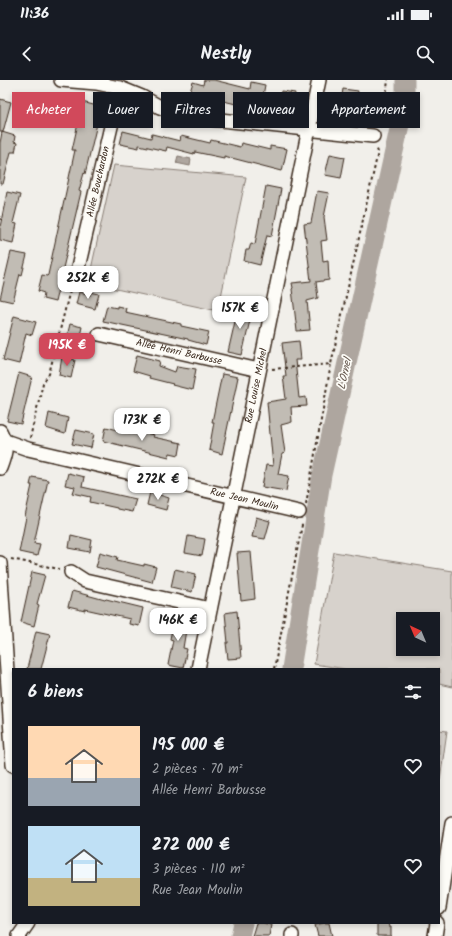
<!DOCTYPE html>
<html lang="fr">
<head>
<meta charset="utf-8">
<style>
  :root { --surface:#171b24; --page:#20242c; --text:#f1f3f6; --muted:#9ea1a6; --accent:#d1495b }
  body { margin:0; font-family:Kalam,sans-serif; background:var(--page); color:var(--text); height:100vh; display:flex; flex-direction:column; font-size:15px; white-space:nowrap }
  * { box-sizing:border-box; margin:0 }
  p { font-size:13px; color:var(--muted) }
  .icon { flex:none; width:22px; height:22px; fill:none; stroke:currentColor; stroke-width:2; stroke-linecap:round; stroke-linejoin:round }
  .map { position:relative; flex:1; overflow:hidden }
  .side { position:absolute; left:12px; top:588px; width:428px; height:256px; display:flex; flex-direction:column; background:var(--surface); border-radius:0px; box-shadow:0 2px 6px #0003 }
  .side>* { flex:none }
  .banner { position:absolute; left:12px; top:12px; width:428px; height:36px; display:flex; gap:8px }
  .needle { width:26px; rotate:316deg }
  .buttons { position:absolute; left:396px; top:532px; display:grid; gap:8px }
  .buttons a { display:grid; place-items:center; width:44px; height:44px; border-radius:0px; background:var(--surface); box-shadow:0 2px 6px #0003; font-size:20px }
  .price { position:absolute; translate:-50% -34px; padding:0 9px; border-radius:8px; background:#fff; color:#222; font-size:13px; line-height:26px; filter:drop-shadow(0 1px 2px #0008) }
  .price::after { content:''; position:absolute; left:50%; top:24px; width:12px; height:9px; margin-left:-6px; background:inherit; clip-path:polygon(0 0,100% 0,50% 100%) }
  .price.on { background:var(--accent); color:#fff }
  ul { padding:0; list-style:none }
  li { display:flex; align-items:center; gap:12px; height:100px; padding:0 16px }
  li span { display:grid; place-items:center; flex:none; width:112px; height:80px; border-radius:0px; color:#555 }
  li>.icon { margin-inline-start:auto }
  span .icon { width:48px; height:48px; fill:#fffc; stroke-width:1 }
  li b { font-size:17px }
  h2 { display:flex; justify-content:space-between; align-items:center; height:48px; padding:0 16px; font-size:17px }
  .chip { padding:0 14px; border-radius:0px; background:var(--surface); box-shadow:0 2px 6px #0003; font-size:14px; line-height:36px }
  .chip.on { background:var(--accent); color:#fff }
  .status { display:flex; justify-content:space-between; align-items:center; height:28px; padding:0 20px; background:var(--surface); direction:ltr }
  .status svg { height:11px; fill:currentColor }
  header { display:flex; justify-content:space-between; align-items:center; height:52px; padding:0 16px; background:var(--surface); font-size:18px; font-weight:800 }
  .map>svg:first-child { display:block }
  .grass { fill:#d7d2cc; stroke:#897e75; fill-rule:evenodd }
  .park { fill:url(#park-tufts); stroke:#897e75 }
  .water { fill:url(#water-ripples); stroke:#80746b }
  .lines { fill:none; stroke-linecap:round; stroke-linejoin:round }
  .river { stroke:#aea69f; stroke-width:19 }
  .building { fill:#c1bcb4; stroke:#3b2a1e }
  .minor-casing { stroke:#3b2a1e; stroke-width:16 }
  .path { stroke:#3b2a1e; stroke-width:2; stroke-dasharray:3 3; stroke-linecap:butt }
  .minor { stroke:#fdfcf7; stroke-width:13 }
  .labels { text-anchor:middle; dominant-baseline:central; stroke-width:3.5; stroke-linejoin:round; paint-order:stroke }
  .street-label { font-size:10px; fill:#3b2a1e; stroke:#fdfcf7 }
  .water-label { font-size:11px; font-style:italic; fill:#63554b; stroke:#fdfcf7 }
</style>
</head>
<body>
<div class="status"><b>11:36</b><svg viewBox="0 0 49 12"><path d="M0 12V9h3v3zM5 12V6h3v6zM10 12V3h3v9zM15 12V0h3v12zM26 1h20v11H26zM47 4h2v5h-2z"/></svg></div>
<header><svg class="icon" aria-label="back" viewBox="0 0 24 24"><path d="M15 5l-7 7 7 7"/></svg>Nestly<svg class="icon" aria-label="search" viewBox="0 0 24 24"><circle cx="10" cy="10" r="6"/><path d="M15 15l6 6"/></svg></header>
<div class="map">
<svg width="452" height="856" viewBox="0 0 452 856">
  <defs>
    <pattern id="park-tufts" width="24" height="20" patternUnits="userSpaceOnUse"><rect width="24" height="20" fill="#d7d2cc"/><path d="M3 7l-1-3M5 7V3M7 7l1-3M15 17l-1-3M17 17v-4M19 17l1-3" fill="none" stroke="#b9b4af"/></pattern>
    <pattern id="water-ripples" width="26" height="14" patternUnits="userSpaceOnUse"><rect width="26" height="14" fill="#aea69f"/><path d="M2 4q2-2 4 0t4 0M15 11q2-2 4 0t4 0" fill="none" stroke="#8f8781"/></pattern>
  </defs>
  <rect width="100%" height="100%" fill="#f1efea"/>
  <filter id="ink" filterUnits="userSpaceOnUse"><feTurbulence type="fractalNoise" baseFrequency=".025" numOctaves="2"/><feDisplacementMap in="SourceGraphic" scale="8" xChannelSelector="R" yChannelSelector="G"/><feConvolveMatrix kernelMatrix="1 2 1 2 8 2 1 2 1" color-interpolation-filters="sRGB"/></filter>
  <g filter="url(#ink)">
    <path class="grass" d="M114,85L246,97L218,231L88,203Z
      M334,472L452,491V607L439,604V589H346L314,584ZM403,539H433V569H403Z"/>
    <path class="park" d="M439,650L447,651L440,700H439Z"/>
    <path class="water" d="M178,76L191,79L190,86L176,83Z"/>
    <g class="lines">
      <path class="river" d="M291,589L322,395L405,22V0
        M240,856L243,843"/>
    </g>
    <path class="building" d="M204,0H214L250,9L251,2L265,5L261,26L237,21L236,24L207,17L206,19L189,15L193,2L203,5Z
      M343,9L358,11L354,30L340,28Z
      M281,11L295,13L292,28L279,25Z
      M23,17L52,23V20L81,26L82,22L101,27L85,94L84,93L79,111L81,112L55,222L43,219L44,213L38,211L42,195L47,196L48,195L75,70H72L79,39L40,30L39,34L20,29Z
      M0,19L11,22L3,52H0Z
      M123,51L151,58L152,54L180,61L181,56L210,63L211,60L240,67L241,63L270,70V66L287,69L282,91L224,76V78L195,72L194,74L167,67L166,71L139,65V68L120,64Z
      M2,52L15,56L14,62L17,63L15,72H11L3,104H0V63Z
      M330,74L345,77L341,98L325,95Z
      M266,106L281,109L272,156L267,155L260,185L244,181L246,170H249L251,163L255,164Z
      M317,111L329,113L324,137L327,160L321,161L323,181L328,180L329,200L316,202L318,218L307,221L310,250L297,251L292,209L293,208L292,203L311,201L304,144L311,143Z
      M7,112L20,115L13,143L17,144L13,163L0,160V147Z
      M11,172L27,175L22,195L20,194L13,222L0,219Z
      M79,212L91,215V212L99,214L95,229L76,224Z
      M239,224L253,227L242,275L228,272Z
      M107,226L117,228V226L126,228L125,232L181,244V246L209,252L206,265L188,260V259L103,241Z
      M14,236L36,242L32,255L26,253L19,284L3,280Z
      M70,244L82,247L78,264L66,261Z
      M299,261L301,280H295L299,318L306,317L307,326L291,327L292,342L281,345L285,373L282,374L278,394L289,396L286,411L262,407L266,385L273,386L267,322L286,319L283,296H286L282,263Z
      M137,275L160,281L159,286L175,292L177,286L196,289L192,310L172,305L173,304L149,298L150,296L133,291Z
      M62,277L75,280L71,298L59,295Z
      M19,293L32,297L21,344L7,341Z
      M222,294L238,297L222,374L209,370L214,342H212Z
      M49,333L68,338L65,354L46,348Z
      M106,347L134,354L135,351L154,355L153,357L181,363L179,375L170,373L169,377L103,361Z
      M76,350L94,354L91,368L72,364Z
      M68,393L84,397L82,407L136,419L132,432L117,429V428L90,422L91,417L73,413L75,407L65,405Z
      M32,397L48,400L34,463L40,464L37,476L19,472L26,437H25L32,405H30Z
      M150,412L169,418L166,430L147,425Z
      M256,437L270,441L265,459L252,457Z
      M71,455L92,460L90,472L69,468Z
      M188,456L205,459L202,476L185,473Z
      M100,472L118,477L117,480L144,486V484L156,487L152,502L96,487Z
      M251,472L255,519L241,521L237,473Z
      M175,489L196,494L192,512L171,507Z
      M32,492L45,495L37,524L39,525L34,546L21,542Z
      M72,511L105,520L106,519L143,528L139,546L129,544L130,539L85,529V531L68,527Z
      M237,531L241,578L228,579L226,563H228L225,533Z
      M175,535L188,538L183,568L187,569L183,588L168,585L173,560L170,559Z
      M36,551L50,554L41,589H27Z
      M256,843H263L271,845L269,856H252Z
      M324,843H329L332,856H318L315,845Z
      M377,843H388L389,847H391V856H377Z"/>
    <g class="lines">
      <g class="minor-casing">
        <g id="minor">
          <path d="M61,0L96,3L120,8L142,17L160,27L183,36L373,56"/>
          <path id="s1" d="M76,196L120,8"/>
          <path id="s2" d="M99,254L259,290"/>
          <path d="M0,351C8,366 6,372 0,388"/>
          <path id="s3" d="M0,363L5,361L28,369L299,432"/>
          <path d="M0,483L13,685"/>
          <path d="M71,492L85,501L210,529"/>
          <path id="s4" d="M198,589L319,0"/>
          <path d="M439,828L452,743"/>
          <path d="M19,856L28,843"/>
          <path d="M292,856V855"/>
          <path d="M435,856L437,843"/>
        </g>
      </g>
      <path class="path" d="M380,47L383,43L388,0
        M272,289L331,284L378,72L376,67
        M30,358L43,303L49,294L71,206
        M306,424L331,284
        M11,479L59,489
        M274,589L302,445V443"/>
      <use href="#minor" class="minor"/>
    </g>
  </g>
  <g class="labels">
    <g class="street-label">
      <text stroke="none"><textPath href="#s1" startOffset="97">Allée Bouchardon</textPath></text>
      <text stroke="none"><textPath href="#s2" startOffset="82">Allée Henri Barbusse</textPath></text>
      <text stroke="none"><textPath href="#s4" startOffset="289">Rue Louise Michel</textPath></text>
      <text stroke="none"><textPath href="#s3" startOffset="252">Rue Jean Moulin</textPath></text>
    </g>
    <g class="water-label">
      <text transform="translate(345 294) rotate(-78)">L'Ornel</text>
    </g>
  </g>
</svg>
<div class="buttons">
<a><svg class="needle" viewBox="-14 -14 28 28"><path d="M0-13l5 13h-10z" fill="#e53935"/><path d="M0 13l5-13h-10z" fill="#9ea1a6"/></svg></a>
</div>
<b class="price" style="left:88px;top:220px">252K €</b>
<b class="price" style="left:240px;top:250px">157K €</b>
<b class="price on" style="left:67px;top:287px">195K €</b>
<b class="price" style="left:142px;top:362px">173K €</b>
<b class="price" style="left:158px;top:421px">272K €</b>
<b class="price" style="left:178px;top:562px">146K €</b>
<div class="banner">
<a class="chip on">Acheter</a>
<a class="chip">Louer</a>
<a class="chip">Filtres</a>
<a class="chip">Nouveau</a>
<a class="chip">Appartement</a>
</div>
<section class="side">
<h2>6 biens<svg class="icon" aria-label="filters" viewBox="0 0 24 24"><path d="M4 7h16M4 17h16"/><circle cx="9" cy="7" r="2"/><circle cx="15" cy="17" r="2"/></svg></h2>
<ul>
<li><span style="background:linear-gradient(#ffd9b3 65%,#9aa5b1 0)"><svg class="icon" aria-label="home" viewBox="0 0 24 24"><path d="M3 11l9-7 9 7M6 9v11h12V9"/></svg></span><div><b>195 000 €</b><p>2 pièces · 70 m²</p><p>Allée Henri Barbusse</p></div><svg class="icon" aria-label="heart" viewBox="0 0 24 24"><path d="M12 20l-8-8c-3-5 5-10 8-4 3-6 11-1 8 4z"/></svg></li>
<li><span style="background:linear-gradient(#bfe0f5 65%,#c2b280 0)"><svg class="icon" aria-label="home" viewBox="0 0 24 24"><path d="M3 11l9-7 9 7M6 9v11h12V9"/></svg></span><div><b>272 000 €</b><p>3 pièces · 110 m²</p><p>Rue Jean Moulin</p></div><svg class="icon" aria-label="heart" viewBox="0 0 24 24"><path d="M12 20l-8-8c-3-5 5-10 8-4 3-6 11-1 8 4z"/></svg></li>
</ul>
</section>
</div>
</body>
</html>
